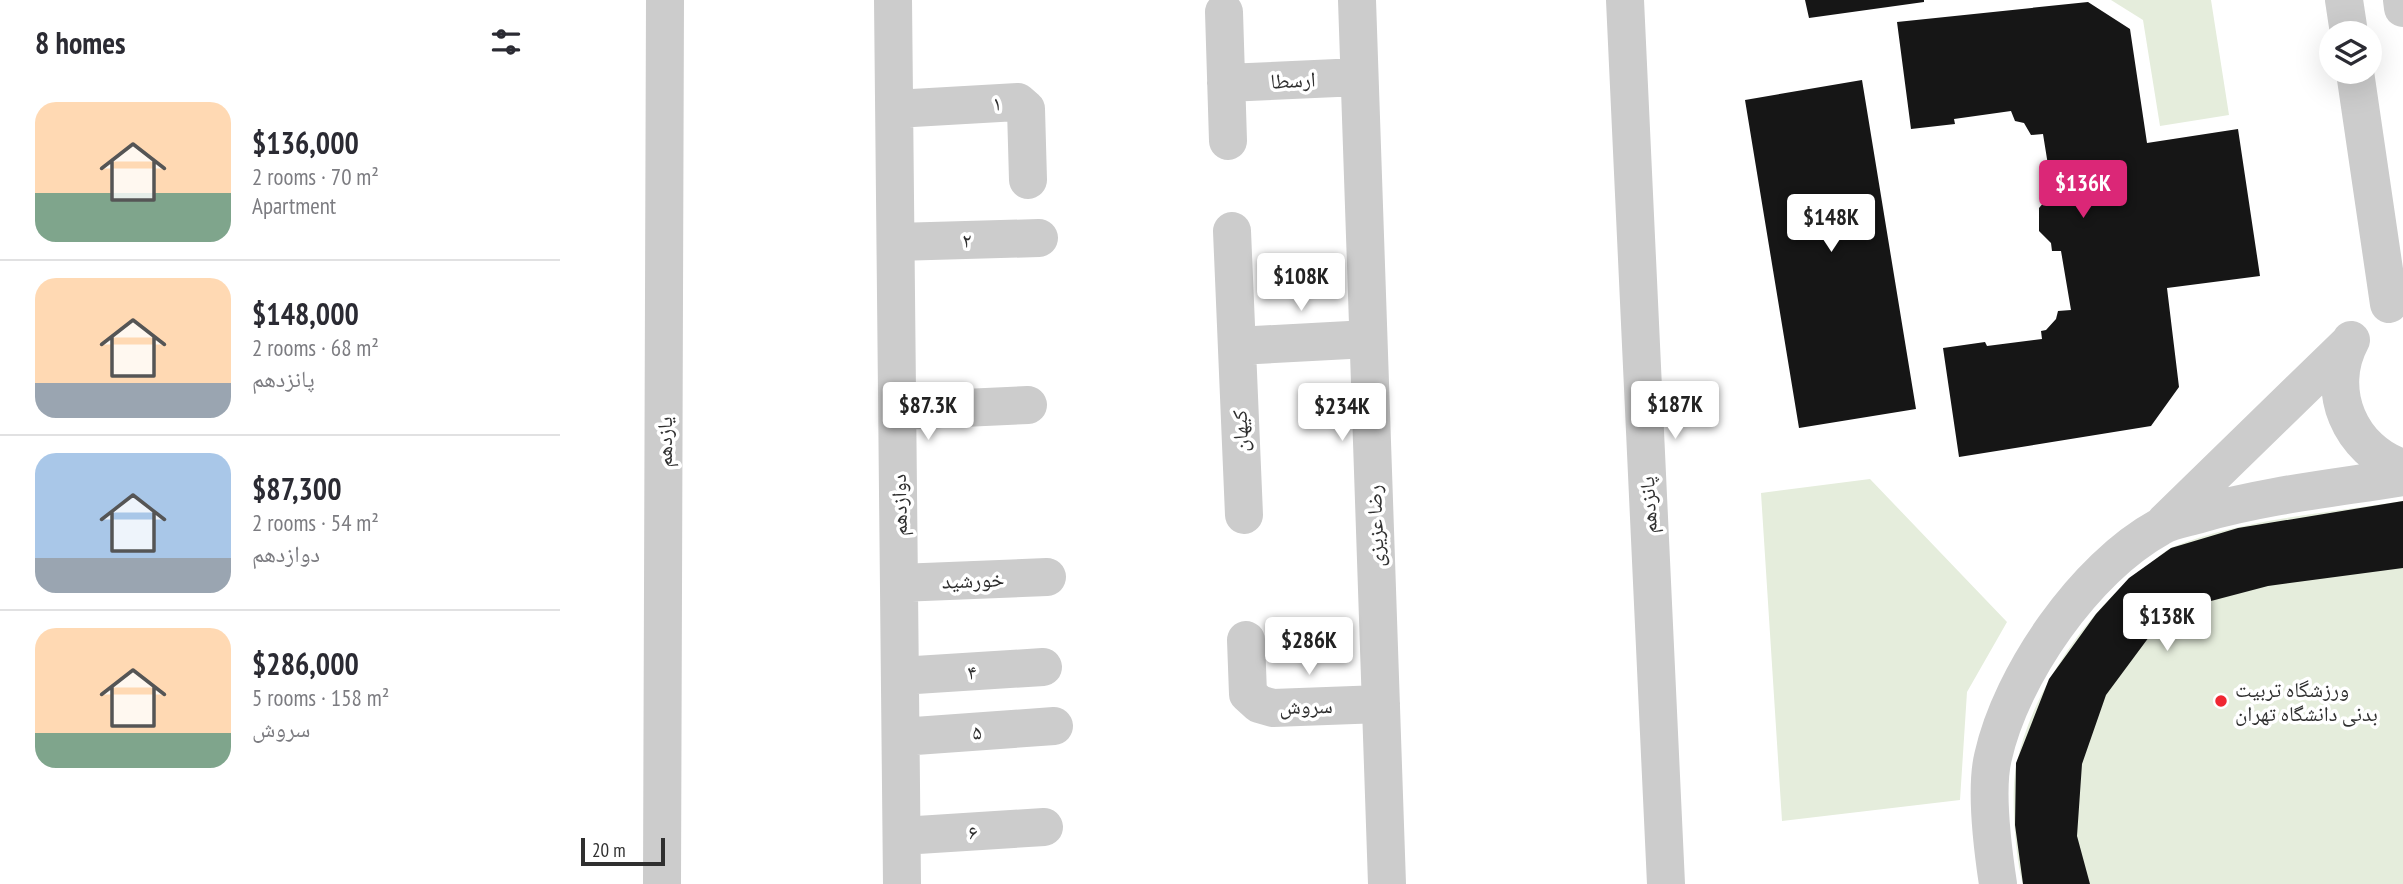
<!DOCTYPE html>
<html lang="en">
<head>
<meta charset="utf-8">
<style>
  :root { --surface:#fff; --page:#f2f2f3; --text:#2b2b33; --muted:#7c7c81; --line:#e1e1e2; --accent:#db2777 }
  body { margin:0; font-family:"PT Sans Narrow","Noto Naskh Arabic",sans-serif; background:var(--page); color:var(--text); height:100vh; display:flex; flex-direction:column; font-size:26px; white-space:nowrap }
  * { box-sizing:border-box; margin:0 }
  p { font-size:23px; color:var(--muted) }
  .icon { flex:none; width:38px; height:38px; fill:none; stroke:currentColor; stroke-width:2; stroke-linecap:round; stroke-linejoin:round }
  .map { position:relative; flex:1; overflow:hidden }
  .details { display:flex; flex-direction:column; background:var(--surface); width:560px }
  .details>* { flex:none }
  .fabs { position:absolute; left:1759px; top:21px; display:grid; gap:14px }
  .fabs a { display:grid; place-items:center; width:63px; height:63px; border-radius:50%; background:var(--surface); box-shadow:0 7px 28px #0002; font-size:35px }
  .scale { position:absolute; left:21px; bottom:18px; width:84px; box-sizing:border-box; padding-left:7px; border:4px solid #2f2f2f; border-top:0; font-size:19px; line-height:24px; white-space:nowrap; color:#2f2f2f; -webkit-text-stroke:5px #fff; paint-order:stroke }
  .price { position:absolute; translate:-50% -60px; padding:0 16px; border-radius:7px; background:#fff; color:#222; font-size:23px; line-height:46px; filter:drop-shadow(0 2px 4px #0008) }
  .price::after { content:''; position:absolute; left:50%; top:42px; width:21px; height:16px; margin-left:-10px; background:inherit; clip-path:polygon(0 0,100% 0,50% 100%) }
  .price.on { background:var(--accent); color:#fff }
  ul { padding:0; list-style:none }
  li { display:flex; align-items:center; gap:21px; height:175px; padding:0 35px }
  li+li { border-top:2px solid var(--line) }
  li span { display:grid; place-items:center; flex:none; width:196px; height:140px; border-radius:21px; color:#555 }
  li>.icon { margin-inline-start:auto }
  span .icon { width:84px; height:84px; fill:#fffc; stroke-width:1 }
  li b { font-size:30px }
  h2 { display:flex; justify-content:space-between; align-items:center; height:84px; padding:0 35px; font-size:30px }
  main { display:flex; flex:1; min-height:0 }
  .map>svg:first-child { display:block }
  .green { fill:#e5eddc }
  .building { fill:#161616 }
  .lines { fill:none; stroke-linecap:round; stroke-linejoin:round }
  .minor { stroke:#ccc; stroke-width:38 }
  .poi-dot { fill:#f02732; stroke:#fff; stroke-width:2.5 }
  .labels { text-anchor:middle; dominant-baseline:central; stroke-width:7; stroke-linejoin:round; paint-order:stroke }
  .street-label { font-size:21px; fill:#2f2f2f; stroke:#fff }
  .poi-label { font-size:21px; fill:#2f2f2f; stroke:#fff; text-anchor:start }
</style>
</head>
<body>
<main>
<section class="details">
<h2>8 homes<svg class="icon" aria-label="filters" viewBox="0 0 24 24"><path d="M4 7h16M4 17h16"/><circle cx="9" cy="7" r="2"/><circle cx="15" cy="17" r="2"/></svg></h2>
<ul>
<li><span style="background:linear-gradient(#ffd9b3 65%,#7fa58c 0)"><svg class="icon" aria-label="home" viewBox="0 0 24 24"><path d="M3 11l9-7 9 7M6 9v11h12V9"/></svg></span><div><b>$136,000</b><p>2 rooms · 70 m²</p><p>Apartment</p></div></li>
<li><span style="background:linear-gradient(#ffd9b3 75%,#9aa5b1 0)"><svg class="icon" aria-label="home" viewBox="0 0 24 24"><path d="M3 11l9-7 9 7M6 9v11h12V9"/></svg></span><div><b>$148,000</b><p>2 rooms · 68 m²</p><p>پانزدهم</p></div></li>
<li><span style="background:linear-gradient(#a9c7e8 75%,#9aa5b1 0)"><svg class="icon" aria-label="home" viewBox="0 0 24 24"><path d="M3 11l9-7 9 7M6 9v11h12V9"/></svg></span><div><b>$87,300</b><p>2 rooms · 54 m²</p><p>دوازدهم</p></div></li>
<li><span style="background:linear-gradient(#ffd9b3 75%,#7fa58c 0)"><svg class="icon" aria-label="home" viewBox="0 0 24 24"><path d="M3 11l9-7 9 7M6 9v11h12V9"/></svg></span><div><b>$286,000</b><p>5 rooms · 158 m²</p><p>سروش</p></div></li>
</ul>
</section>
<div class="map">
<svg width="1843" height="884" viewBox="0 0 1843 884">
  <rect width="100%" height="100%" fill="#fff"/>
  <path class="green" d="M1551,0H1651L1669,115L1600,126L1583,20Z
    M1310,479L1447,622L1407,692L1400,800L1222,821L1201,493Z
    M1843,501V884H1463C1455,857 1450,790 1457,762C1472,691 1529,608 1587,566C1595,560 1604,551 1613,547C1681,519 1770,513 1843,501Z"/>
  <path class="building" d="M1245,0H1364V2L1249,18Z
    M1528,2L1570,29L1587,143L1678,129L1700,276L1607,288L1619,387L1591,426L1399,457L1383,348L1425,342L1427,346L1482,339L1481,331L1486,330L1496,319L1498,311L1511,310L1501,251H1492L1491,243L1479,231V208L1485,201L1484,191L1492,190L1483,134L1471,135L1464,123L1455,121L1451,111L1394,119L1395,124L1351,129L1337,22Z
    M1302,80L1356,409L1239,428L1185,100Z
    M1843,501V568L1708,586L1632,606L1589,637L1546,695L1522,764L1517,836L1530,884H1463L1455,825L1456,763L1489,679L1536,614L1569,578L1611,548L1678,528Z"/>
  <g class="lines">
    <path class="minor" d="M333,0L342,884
      M797,0L827,884
      M1065,0L1106,884
      M1784,0L1789,33
      M1842,0L1843,8
      M664,12L668,141
      M1795,72L1829,304
      M666,83L799,77
      M335,109L458,102L466,109L468,180
      M672,231L684,515
      M336,242L479,238
      M1791,340C1764,390 1790,451 1843,468
      M677,346L808,339
      M338,411L468,405
      M1605,522L1789,343
      M339,583L487,577
      M686,640L688,694L699,704L713,708L821,704
      M340,676L483,667
      M341,737L494,726
      M342,836L484,827
      M102,884L105,0
      M1438,884C1433,851 1425,790 1433,757C1451,675 1525,568 1600,527C1611,520 1627,518 1640,514C1706,495 1775,488 1843,477"/>
  </g>
  <circle class="poi-dot" cx="1661" cy="701" r="7"/>
  <g class="labels">
    <g class="street-label">
      <text transform="translate(733 80) rotate(-3)">ارسطا</text>
      <text transform="translate(437 103) rotate(-3)">۱</text>
      <text transform="translate(407 240) rotate(-2)">۲</text>
      <text transform="translate(680 431) rotate(-92)">کیهان</text>
      <text transform="translate(104 442) rotate(-90)">یازدهم</text>
      <text transform="translate(339 505) rotate(-91)">دوازدهم</text>
      <text transform="translate(1088 505) rotate(-93)">پانزدهم</text>
      <text transform="translate(815 526) rotate(-92)">رضا عزیزی</text>
      <text transform="translate(413 580) rotate(-2)">خورشید</text>
      <text transform="translate(412 672) rotate(-4)">۴</text>
      <text transform="translate(746 706) rotate(-1)">سروش</text>
      <text transform="translate(417 732) rotate(-4)">۵</text>
      <text transform="translate(413 832) rotate(-4)">۶</text>
    </g>
    <g class="poi-label">
      <text x="1675" y="689">ورزشگاه تربیت<tspan x="1675" dy="24">بدنی دانشگاه تهران</tspan></text>
    </g>
  </g>
</svg>
<div class="fabs">
<a><svg class="icon" aria-label="layers" viewBox="0 0 24 24"><path d="M12 4l9 5-9 5-9-5zM3 14l9 5 9-5"/></svg></a>
</div>
<div class="scale">20 m</div>
<b class="price on" style="left:1523px;top:220px">$136K</b>
<b class="price" style="left:1271px;top:254px">$148K</b>
<b class="price" style="left:741px;top:313px">$108K</b>
<b class="price" style="left:1115px;top:441px">$187K</b>
<b class="price" style="left:368px;top:442px">$87.3K</b>
<b class="price" style="left:782px;top:443px">$234K</b>
<b class="price" style="left:1607px;top:653px">$138K</b>
<b class="price" style="left:749px;top:677px">$286K</b>
</div>
</main>
</body>
</html>
